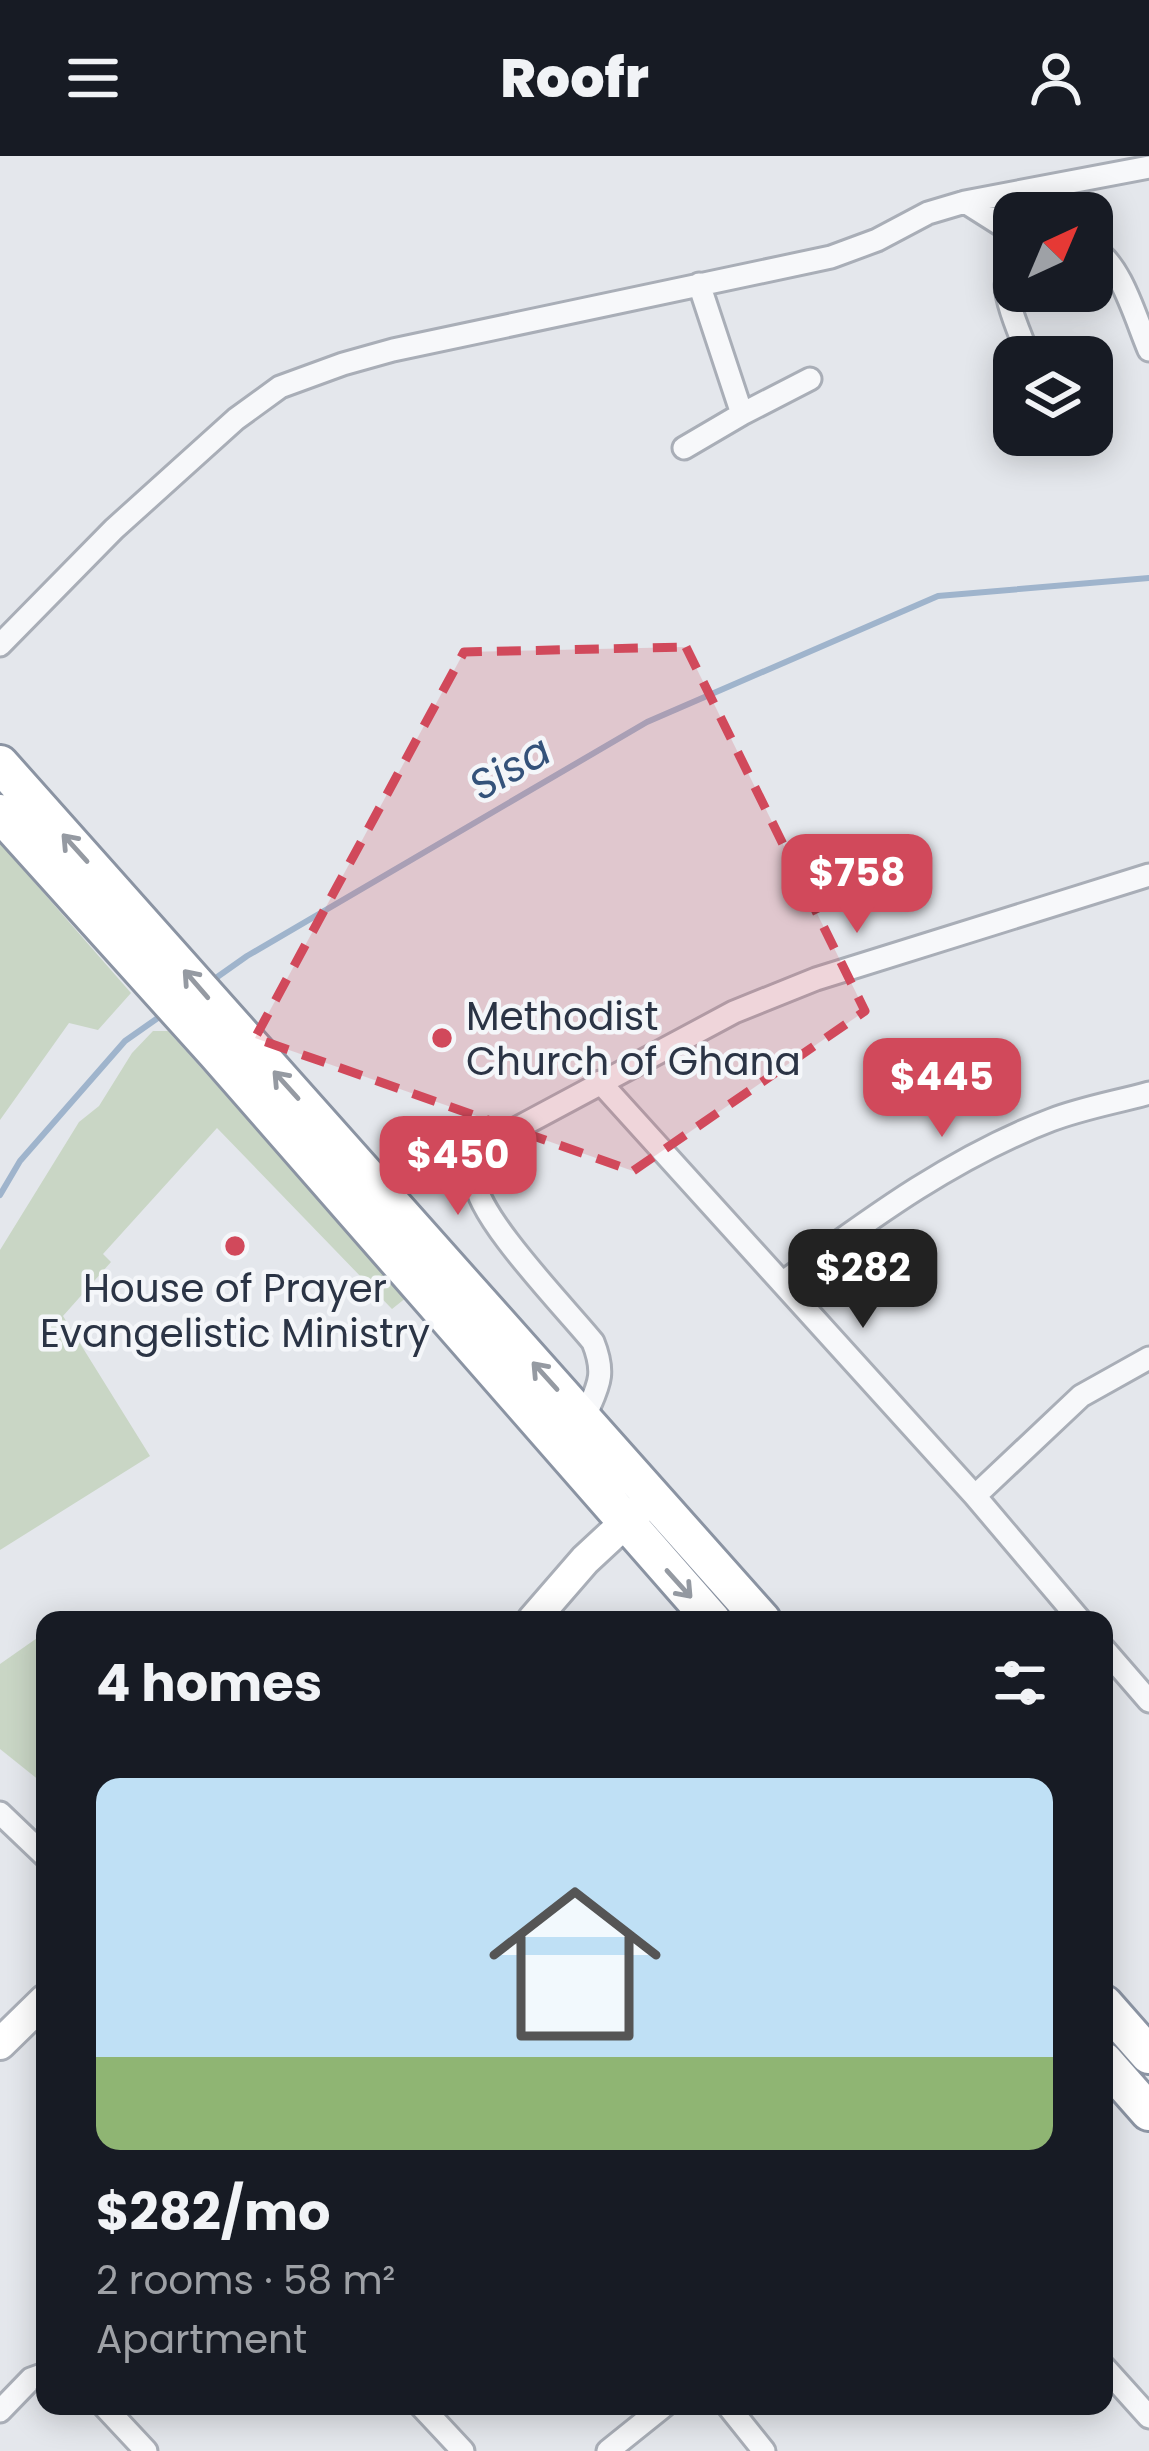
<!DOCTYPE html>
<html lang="en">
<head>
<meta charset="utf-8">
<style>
  :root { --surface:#171b24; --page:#20242c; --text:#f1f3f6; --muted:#9ea1a6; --line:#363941; --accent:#d1495b }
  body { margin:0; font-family:Poppins,sans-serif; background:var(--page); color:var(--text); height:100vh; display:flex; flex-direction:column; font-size:45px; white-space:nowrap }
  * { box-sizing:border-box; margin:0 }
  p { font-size:39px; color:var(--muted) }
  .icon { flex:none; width:66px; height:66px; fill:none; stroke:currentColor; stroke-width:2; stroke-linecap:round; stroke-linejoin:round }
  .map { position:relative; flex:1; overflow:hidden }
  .details { position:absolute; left:36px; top:1455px; width:1077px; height:804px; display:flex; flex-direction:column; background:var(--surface); border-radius:24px; box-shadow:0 6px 30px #0003 }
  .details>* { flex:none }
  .needle { width:78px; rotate:44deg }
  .tools { position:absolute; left:993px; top:36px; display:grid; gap:24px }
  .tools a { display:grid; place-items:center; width:120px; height:120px; border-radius:24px; background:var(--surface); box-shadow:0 6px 30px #0003; font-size:60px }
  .price { position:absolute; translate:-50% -102px; padding:0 27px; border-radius:24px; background:var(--accent); color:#fff; font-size:39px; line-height:78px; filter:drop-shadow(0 3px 6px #0008) }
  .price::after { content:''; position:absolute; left:50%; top:72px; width:36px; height:27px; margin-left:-18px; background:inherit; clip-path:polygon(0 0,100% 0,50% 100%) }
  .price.selected { background:#222; color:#fff }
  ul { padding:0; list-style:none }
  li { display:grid; align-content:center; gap:24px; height:636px; padding:0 60px }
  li+li { border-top:3px solid var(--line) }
  li span { display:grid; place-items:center; height:372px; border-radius:24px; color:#555 }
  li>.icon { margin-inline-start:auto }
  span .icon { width:216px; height:216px; fill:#fffc; stroke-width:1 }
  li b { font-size:51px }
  h2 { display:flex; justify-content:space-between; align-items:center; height:144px; padding:0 60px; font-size:51px }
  header { display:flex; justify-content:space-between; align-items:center; height:156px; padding:0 60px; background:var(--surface); font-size:54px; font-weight:800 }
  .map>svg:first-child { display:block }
  .green { fill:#c9d6c5 }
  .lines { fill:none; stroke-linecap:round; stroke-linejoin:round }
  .stream { stroke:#9fb4cc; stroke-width:6 }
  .street-casing { stroke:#a9aeb7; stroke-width:27 }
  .secondary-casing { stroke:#a9aeb7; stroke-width:36 }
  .highway-casing { stroke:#8b94a3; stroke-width:42 }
  .street { stroke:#f7f8fa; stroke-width:21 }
  .secondary { stroke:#fff; stroke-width:30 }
  .highway { stroke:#fff; stroke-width:36 }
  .oneway { stroke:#959aa2 }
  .marked { fill:#d1495b; fill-opacity:0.2; stroke:#d1495b; stroke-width:9; stroke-dasharray:24 15; stroke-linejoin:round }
  .poi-dot { fill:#d1495b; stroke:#f4f6f9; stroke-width:4.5 }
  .labels { text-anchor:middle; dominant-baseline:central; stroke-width:9; stroke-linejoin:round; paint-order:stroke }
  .poi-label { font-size:39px; fill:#2b3445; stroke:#f4f6f9; text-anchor:start }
  .water-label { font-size:42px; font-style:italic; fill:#34527a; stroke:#f4f6f9 }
</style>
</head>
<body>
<header><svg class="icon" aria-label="menu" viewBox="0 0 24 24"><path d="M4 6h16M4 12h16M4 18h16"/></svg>Roofr<svg class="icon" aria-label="person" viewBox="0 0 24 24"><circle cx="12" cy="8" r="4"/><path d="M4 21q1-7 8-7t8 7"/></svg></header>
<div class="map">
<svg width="1149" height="2295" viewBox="0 0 1149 2295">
  <rect width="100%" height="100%" fill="#e4e7ec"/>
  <path class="green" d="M0,687L131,837L98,874L69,867L0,964Z
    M153,875H168L407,1141L392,1153L217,972L103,1098L111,1106L63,1160L150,1300L0,1394V1094L79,966L99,950L132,897Z
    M40,1480L45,1483V1629L0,1593V1508Z"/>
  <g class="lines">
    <path class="stream" d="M213,824L247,800L647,566L938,440L1149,422
      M0,1039L20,1005L125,885L162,859"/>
    <g class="street-casing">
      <path id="street" d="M965,46L1014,77
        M1092,92C1121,107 1136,164 1149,194
        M1014,116C1012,118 1008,120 1007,123C1001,136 1023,186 1029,201
        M742,258L810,223
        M684,292L742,258L699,128
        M0,489L114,373L236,263L280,231L343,208L393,194L831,101L877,84L928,57L965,46L1149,11
        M600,926L975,1340L1080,1464
        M782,1127C867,1065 951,1002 1051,964C1082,952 1117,946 1149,937
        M584,1263C597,1231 607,1221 593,1186C569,1156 473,1057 476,1024C478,1006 495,988 508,977L734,856L816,823L1149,719
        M975,1340L1081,1240L1149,1202
        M1104,1493L1149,1545
        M0,1657L45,1700
        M1104,2211L1149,2261
        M104,2250L146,2295
        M421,2250L463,2295
        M728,2250L764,2295
        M0,2255L31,2223L45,2218
        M608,2295L664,2250"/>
    </g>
    <g class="secondary-casing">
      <path id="secondary" d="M533,1464L585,1404L641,1352
        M0,1888L45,1844"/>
    </g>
    <g class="highway-casing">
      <path id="highway" d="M0,608L762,1464
        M0,657L216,897L712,1464
        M1104,1848L1149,1899
        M1104,1905L1149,1956"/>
    </g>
    <use href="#street" class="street"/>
    <use href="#secondary" class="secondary"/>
    <use href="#highway" class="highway"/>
  </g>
  <defs><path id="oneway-shaft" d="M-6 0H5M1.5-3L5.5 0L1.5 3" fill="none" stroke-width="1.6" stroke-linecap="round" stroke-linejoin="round" transform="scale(3)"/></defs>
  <g class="oneway">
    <use href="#oneway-shaft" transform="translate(75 692) rotate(-132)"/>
    <use href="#oneway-shaft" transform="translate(196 828) rotate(-131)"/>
    <use href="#oneway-shaft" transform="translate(286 929) rotate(-132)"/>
    <use href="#oneway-shaft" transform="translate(545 1220) rotate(-132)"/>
    <use href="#oneway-shaft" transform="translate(679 1428) rotate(48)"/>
  </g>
  <path class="marked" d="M686,491L865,855L633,1015L255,882L464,496Z"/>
  <g class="poi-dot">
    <circle cx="442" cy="882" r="12"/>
    <circle cx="235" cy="1090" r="12"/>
  </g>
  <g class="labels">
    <g class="poi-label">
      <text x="466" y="860">Methodist<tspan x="466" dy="45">Church of Ghana</tspan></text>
      <text x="235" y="1132" text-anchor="middle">House of Prayer<tspan x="235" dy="45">Evangelistic Ministry</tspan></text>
    </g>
    <g class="water-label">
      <text transform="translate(510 612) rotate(-30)">Sisa</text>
    </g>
  </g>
</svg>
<div class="tools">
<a><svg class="needle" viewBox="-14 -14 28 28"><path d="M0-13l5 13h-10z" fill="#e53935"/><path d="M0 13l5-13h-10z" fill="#9ea1a6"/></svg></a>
<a><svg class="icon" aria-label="layers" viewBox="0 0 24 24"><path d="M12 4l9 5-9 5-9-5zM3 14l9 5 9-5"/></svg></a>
</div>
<b class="price" style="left:857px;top:780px">$758</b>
<b class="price" style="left:942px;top:984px">$445</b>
<b class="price" style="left:458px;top:1062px">$450</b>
<b class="price selected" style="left:863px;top:1175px">$282</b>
<section class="details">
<h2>4 homes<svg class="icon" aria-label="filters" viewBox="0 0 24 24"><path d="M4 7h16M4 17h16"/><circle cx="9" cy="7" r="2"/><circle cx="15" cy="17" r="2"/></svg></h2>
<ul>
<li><span style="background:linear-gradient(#bfe0f5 75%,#8fb573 0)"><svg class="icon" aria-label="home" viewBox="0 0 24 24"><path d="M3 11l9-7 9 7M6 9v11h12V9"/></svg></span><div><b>$282/mo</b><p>2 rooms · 58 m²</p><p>Apartment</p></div></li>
</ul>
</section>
</div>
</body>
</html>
